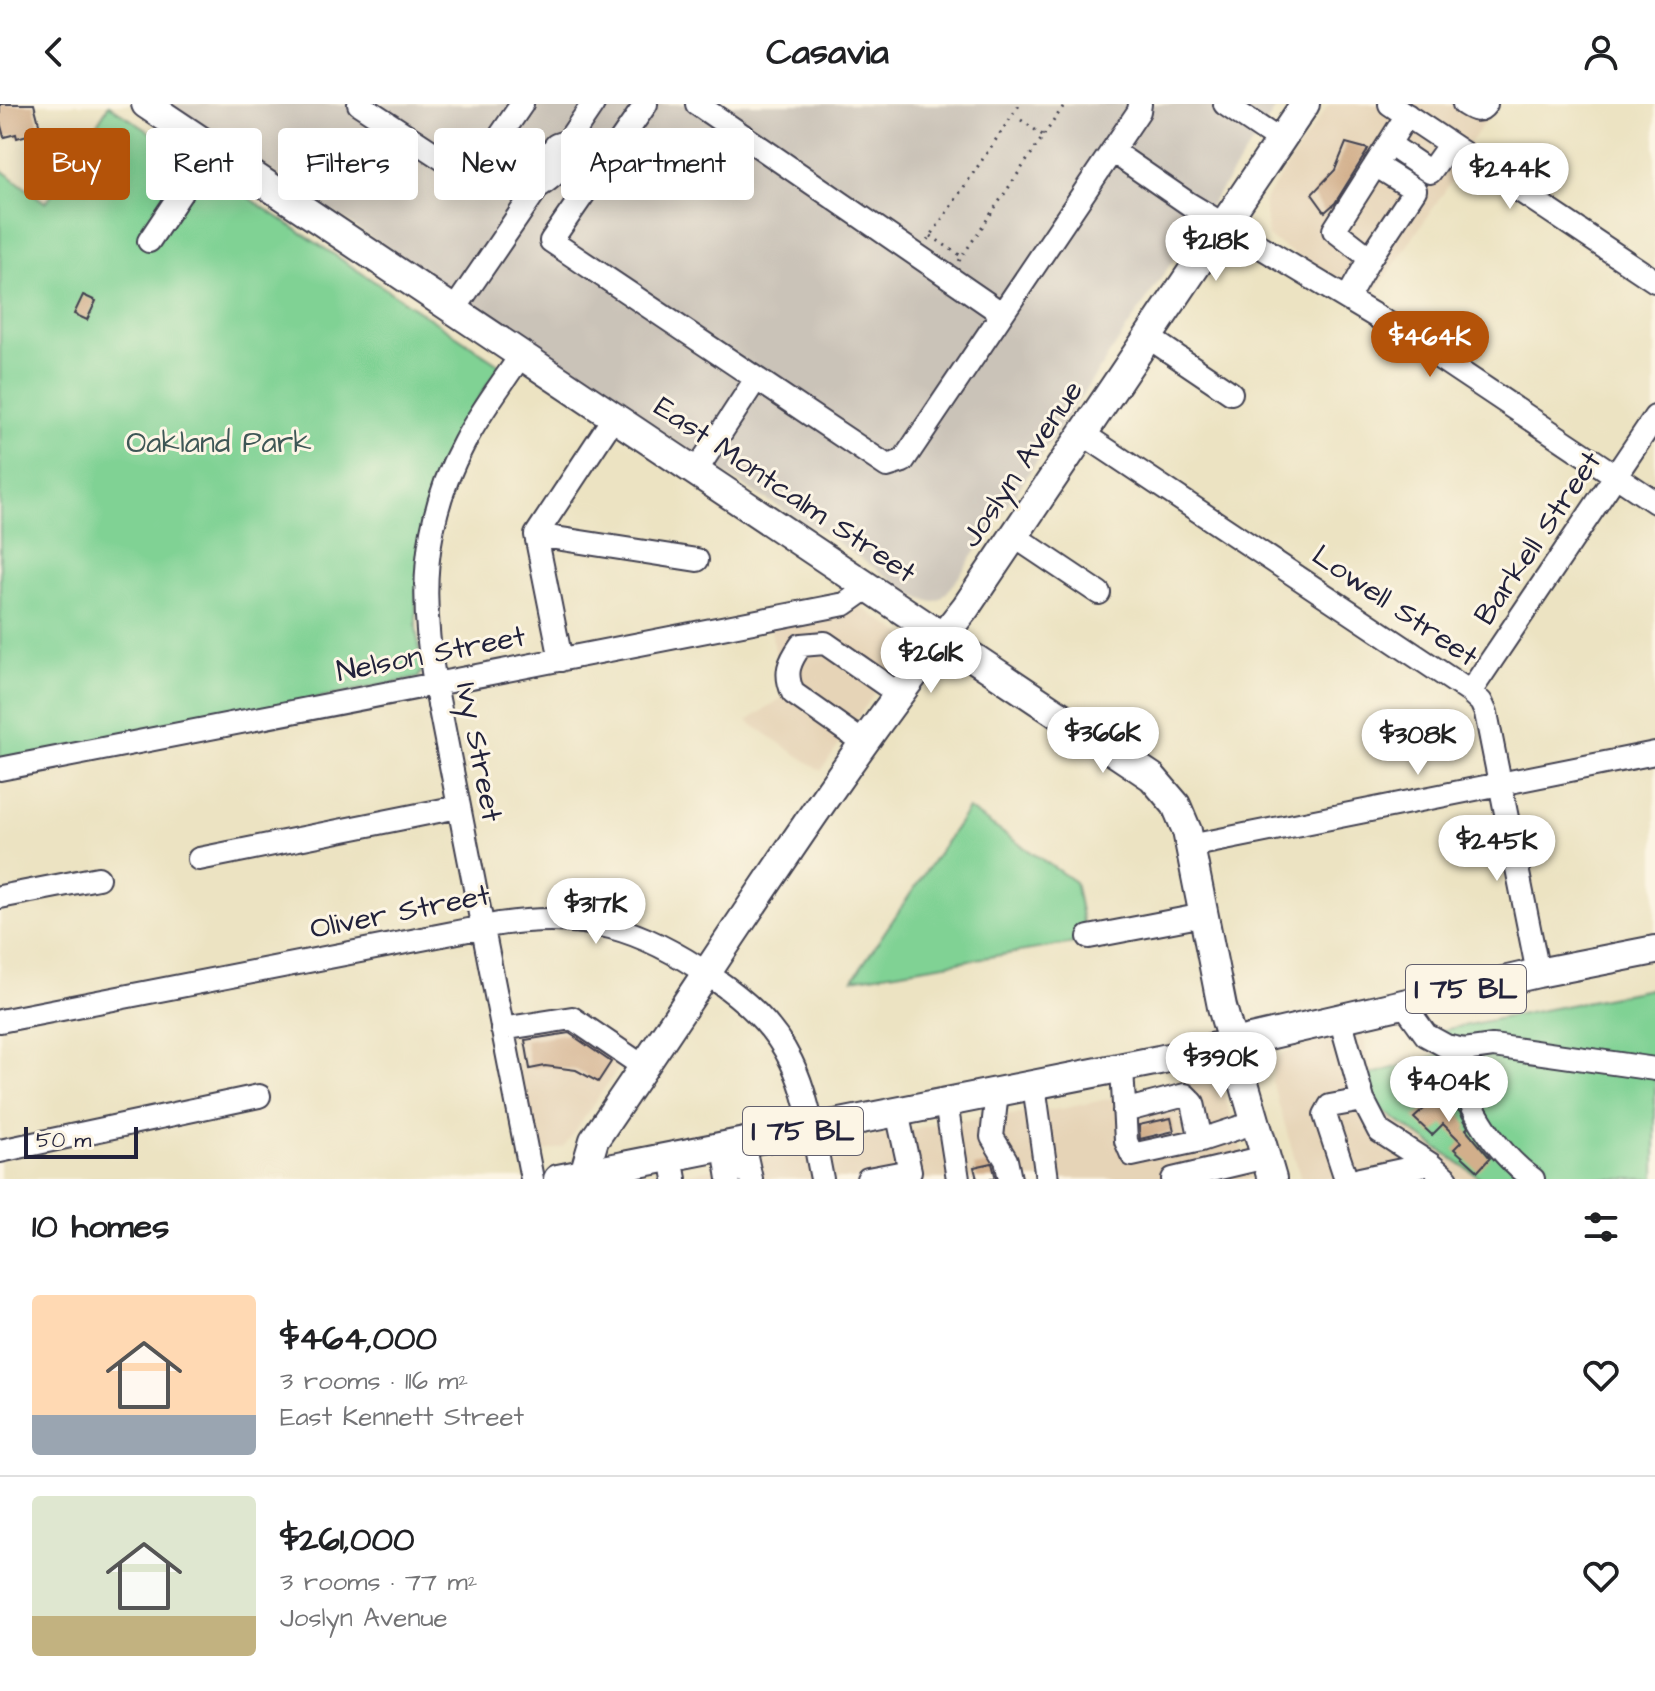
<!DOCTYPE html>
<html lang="en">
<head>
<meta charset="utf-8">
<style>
  :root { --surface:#fff; --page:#f2f2f2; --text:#202124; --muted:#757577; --line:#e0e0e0; --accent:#b45309 }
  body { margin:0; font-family:"Architects Daughter",sans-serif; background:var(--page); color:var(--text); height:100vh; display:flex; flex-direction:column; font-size:30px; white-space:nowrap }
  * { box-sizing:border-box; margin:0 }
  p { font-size:26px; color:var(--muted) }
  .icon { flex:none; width:44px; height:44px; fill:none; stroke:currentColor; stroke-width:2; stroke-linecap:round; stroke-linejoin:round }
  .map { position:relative; height:1075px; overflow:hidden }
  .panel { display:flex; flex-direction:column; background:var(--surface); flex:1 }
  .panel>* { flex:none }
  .banner { position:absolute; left:24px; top:24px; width:800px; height:72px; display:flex; gap:16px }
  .scale { position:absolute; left:24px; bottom:20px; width:114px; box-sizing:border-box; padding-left:8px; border:4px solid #22223b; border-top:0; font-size:22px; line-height:28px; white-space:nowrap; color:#22223b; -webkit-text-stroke:6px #fcf5e5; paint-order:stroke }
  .price { position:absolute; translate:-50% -68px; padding:0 18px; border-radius:28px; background:#fff; color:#222; font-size:26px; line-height:52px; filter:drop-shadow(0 2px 4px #0008) }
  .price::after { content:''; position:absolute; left:50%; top:48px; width:24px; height:18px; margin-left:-12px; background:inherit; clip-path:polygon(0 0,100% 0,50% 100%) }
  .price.active { background:var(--accent); color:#fff }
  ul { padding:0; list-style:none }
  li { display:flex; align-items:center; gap:24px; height:200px; padding:0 32px }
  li+li { border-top:2px solid var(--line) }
  li span { display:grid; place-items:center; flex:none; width:224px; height:160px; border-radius:8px; color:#555 }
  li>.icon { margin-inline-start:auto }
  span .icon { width:96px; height:96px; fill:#fffc; stroke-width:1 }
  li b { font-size:34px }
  h2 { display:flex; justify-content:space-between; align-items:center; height:96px; padding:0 32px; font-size:34px }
  .pill { padding:0 28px; border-radius:8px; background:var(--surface); box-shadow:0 4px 20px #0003; font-size:28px; line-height:72px }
  .pill.active { background:var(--accent); color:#fff }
  header { display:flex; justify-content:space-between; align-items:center; height:104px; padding:0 32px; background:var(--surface); font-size:36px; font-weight:800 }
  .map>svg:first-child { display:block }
  .built { fill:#e6d4b7 }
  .industrial { fill:#cac3b8 }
  .green { fill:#80d294; stroke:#517a68; stroke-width:2 }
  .building { fill:#d2af8b }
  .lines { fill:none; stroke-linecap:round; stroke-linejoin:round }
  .minor-casing { stroke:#403f4f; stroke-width:26 }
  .major-casing { stroke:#403f4f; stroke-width:32 }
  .path { stroke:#403f4f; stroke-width:3; stroke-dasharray:2 6; stroke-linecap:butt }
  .minor { stroke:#fff; stroke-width:22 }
  .major { stroke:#fff; stroke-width:28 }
  .labels { text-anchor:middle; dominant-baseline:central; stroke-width:6; stroke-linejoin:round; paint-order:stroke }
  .shield { fill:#fcf5e5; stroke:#63616e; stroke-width:2 }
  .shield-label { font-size:28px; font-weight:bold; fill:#22223b }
  .park-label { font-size:30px; fill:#3e5756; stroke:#fcf5e5 }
  .street-label { font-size:30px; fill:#22223b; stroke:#fcf5e5 }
</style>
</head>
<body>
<header><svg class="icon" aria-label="back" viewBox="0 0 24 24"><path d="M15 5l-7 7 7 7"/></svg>Casavia<svg class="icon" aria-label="person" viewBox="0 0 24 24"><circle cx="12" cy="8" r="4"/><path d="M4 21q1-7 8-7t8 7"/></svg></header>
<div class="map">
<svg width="1655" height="1075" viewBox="0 0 1655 1075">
  <rect width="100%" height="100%" fill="#fcf5e5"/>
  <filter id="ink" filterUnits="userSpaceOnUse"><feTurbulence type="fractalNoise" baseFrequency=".0125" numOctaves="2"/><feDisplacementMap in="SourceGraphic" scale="16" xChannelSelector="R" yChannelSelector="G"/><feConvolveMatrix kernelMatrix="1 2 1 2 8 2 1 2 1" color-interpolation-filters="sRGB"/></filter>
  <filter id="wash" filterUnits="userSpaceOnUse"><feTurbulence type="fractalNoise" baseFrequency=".006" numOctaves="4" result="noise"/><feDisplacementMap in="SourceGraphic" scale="32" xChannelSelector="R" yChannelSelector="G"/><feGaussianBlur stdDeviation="1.8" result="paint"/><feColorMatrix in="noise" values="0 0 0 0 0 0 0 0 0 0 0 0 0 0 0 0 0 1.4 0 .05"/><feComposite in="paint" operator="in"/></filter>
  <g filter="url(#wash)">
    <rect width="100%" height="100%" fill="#ece3c2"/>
    <path class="built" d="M1329,0H1497L1469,40L1474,44L1369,198L1268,133L1264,97Z
      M861,503L911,536L821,667L747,617L785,592L770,523Z
      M573,908L632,944L564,1043L535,1050L508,917Z
      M1363,929L1376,1002L1482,1075H1301L1272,978L1274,960L1283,949L1303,942Z
      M1197,976L1211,979L1224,990L1251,1075H660L942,1019L1061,1005Z"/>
    <path class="industrial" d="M171,0H1279L954,480L941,495L933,498L921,495L829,433L734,376Z"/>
    <path class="green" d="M109,1L500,261L463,319L416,487V523L422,566L418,574L0,657V65L46,99Z
      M968,705L1075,778L1087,837L853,875Z
      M1655,884V1075H1482L1376,1002L1369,971L1439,951L1442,926Z"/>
    <g id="blocks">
      <path class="building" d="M0,0H34L41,27L17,34L16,30L4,33L0,18Z
        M1346,39L1368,45L1366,49L1335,99L1325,108L1312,90L1335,66Z
        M83,191L96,197L87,216L74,210Z
        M569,929L611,958L598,978L576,966L545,962L530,965L525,936Z
        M1429,978L1460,1008L1468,1023L1466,1025L1490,1054L1478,1067L1454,1045L1461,1038L1443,1020L1432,1031L1414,1014L1425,1004L1414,993Z
        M1171,1014L1174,1027L1140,1035L1139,1021Z
        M992,1059L996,1075H977L974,1063Z"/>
    </g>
  </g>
  <g filter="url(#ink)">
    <use href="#blocks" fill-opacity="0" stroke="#403f4f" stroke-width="2"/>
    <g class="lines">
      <g class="minor-casing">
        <path id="minor" d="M359,0L461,67L471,69L477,66L522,0
          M646,0L551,137L887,362L903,357L1112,47L1139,7L1140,0
          M697,0L1001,209
          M1225,0L1280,37
          M1390,0L1655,177
          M1464,0C1472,5 1479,10 1486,0
          M1389,40L1430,68L1450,40
          M1112,47L1189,100L1389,220L1655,398
          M1375,61L1415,86L1370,154L1334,126L1407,11
          M538,83C556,71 571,60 568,37
          M149,137L211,44
          M1347,195L1370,154
          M454,206L538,83L541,63L556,41L568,37L593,0
          M1148,233L1231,289
          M521,251C502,280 480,308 464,339C421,418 420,495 435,580L532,1075
          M1083,330L1470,588L1481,598L1486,609L1538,869
          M696,367L756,275
          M536,431L697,456
          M1014,432L1099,489
          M561,556L536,431L614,313
          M1470,588L1655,313
          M864,639L793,589C784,569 789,558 801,541L825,539L900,591
          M0,665L845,500L869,483
          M1190,742L1655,649
          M199,755L458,703
          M0,793L98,774
          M1089,833L1204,811
          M1403,899L1426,931L1446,942L1464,946L1493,942L1655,965
          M1340,914L1363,996L1379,1027L1430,1060L1447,1075
          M0,917L499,820C585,807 641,824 712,873C745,896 773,920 791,957C809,993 814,1036 822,1075
          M502,925L572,914L644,963
          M1464,946C1452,989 1499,1052 1533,1075
          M1122,964L1126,1037L1132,1051L1201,1036L1256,1018
          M1034,981L1047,1075
          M997,988L992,1033L1006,1056L1010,1075
          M946,999L958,1075
          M1124,1007L1185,991L1193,999L1201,1036
          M743,1039L751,1075
          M724,1042L729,1075
          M0,1047L259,992
          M671,1053L675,1075
          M868,1075L910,1067L897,1008
          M1173,1075L1266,1053
          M1346,1075L1325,1011L1330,1002L1363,996
          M1360,1075L1430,1060"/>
      </g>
      <g class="major-casing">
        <path id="major" d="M146,0L1152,673L1176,701L1187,727L1222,903L1272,1075
          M584,1070L594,1036C717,858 831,672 966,503L1305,0
          M558,1075L1159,956L1538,869L1655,846"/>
      </g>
      <path class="path" d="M1021,16L1044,32
        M931,132L961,152
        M928,136L1020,0
        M959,157L1065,0"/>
      <use href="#minor" class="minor"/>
      <use href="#major" class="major"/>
    </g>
  </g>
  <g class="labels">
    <g class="shield">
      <rect x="1406" y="861" width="120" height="48" rx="6"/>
      <rect x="743" y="1003" width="120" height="48" rx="6"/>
    </g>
    <g class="shield-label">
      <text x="1466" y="885">I 75 BL</text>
      <text x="803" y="1027">I 75 BL</text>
    </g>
    <g class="park-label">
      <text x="219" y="339">Oakland Park</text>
    </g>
    <g class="street-label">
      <text transform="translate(1022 360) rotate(-56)">Joslyn Avenue</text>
      <text transform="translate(785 386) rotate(34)">East Montcalm Street</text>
      <text transform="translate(1538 434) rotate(-56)">Barkell Street</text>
      <text transform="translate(1395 502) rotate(34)">Lowell Street</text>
      <text transform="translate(431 550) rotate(-11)">Nelson Street</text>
      <text transform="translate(479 648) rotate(79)">Ivy Street</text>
      <text transform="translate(400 808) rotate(-11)">Oliver Street</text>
    </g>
  </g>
</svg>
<div class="scale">50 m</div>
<b class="price" style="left:1510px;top:107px">$244K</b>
<b class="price" style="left:1216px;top:179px">$218K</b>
<b class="price active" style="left:1430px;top:275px">$464K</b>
<b class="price" style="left:931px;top:591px">$261K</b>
<b class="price" style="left:1103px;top:671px">$366K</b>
<b class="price" style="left:1418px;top:673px">$308K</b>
<b class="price" style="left:1497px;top:779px">$245K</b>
<b class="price" style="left:596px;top:842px">$317K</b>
<b class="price" style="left:1221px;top:996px">$390K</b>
<b class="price" style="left:1449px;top:1020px">$404K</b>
<div class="banner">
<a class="pill active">Buy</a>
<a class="pill">Rent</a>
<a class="pill">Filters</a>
<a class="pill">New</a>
<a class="pill">Apartment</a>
</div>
</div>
<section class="panel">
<h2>10 homes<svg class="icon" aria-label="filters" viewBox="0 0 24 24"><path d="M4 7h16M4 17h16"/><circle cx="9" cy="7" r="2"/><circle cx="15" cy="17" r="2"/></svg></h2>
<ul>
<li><span style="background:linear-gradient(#ffd9b3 75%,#9aa5b1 0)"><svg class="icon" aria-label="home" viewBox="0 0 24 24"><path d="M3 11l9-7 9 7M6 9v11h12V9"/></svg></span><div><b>$464,000</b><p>3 rooms · 116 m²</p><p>East Kennett Street</p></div><svg class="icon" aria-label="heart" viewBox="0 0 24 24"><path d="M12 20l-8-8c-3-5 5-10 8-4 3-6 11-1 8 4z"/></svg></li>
<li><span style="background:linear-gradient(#dfe7d0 75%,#c2b280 0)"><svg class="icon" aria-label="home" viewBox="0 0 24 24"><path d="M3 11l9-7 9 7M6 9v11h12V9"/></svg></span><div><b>$261,000</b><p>3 rooms · 77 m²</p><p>Joslyn Avenue</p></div><svg class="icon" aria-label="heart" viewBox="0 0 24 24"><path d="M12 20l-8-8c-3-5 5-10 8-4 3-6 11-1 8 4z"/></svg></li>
</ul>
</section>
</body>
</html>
